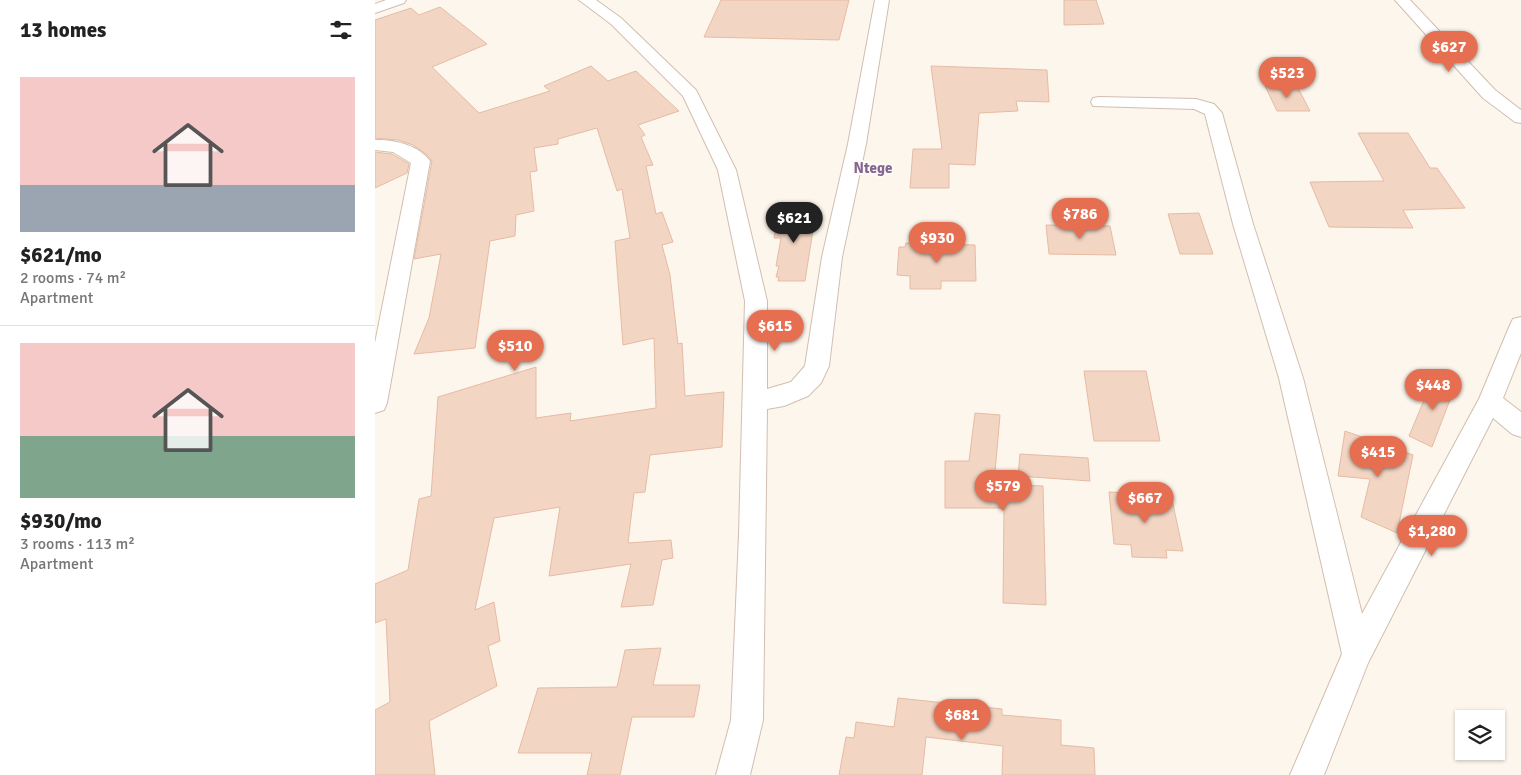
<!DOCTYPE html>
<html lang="en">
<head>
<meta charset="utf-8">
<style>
  :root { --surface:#fff; --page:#f6f6f6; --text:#222; --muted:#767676; --line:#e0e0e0; --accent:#e76f51 }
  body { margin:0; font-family:Signika,sans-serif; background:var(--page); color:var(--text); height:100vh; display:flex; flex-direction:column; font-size:19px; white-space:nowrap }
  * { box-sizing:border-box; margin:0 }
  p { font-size:16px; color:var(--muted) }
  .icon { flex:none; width:28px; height:28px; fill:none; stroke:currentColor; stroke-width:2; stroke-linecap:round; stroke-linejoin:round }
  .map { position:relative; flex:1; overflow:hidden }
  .sheet { display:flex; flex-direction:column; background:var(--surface); width:375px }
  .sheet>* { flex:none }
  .tools { position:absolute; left:1080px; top:710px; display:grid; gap:10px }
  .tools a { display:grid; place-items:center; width:50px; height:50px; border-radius:0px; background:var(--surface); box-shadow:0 1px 4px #0004; font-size:25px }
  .price { position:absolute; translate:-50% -42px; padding:0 11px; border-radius:18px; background:var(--accent); color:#fff; font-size:16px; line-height:32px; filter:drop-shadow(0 1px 2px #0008) }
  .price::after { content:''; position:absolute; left:50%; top:30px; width:15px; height:11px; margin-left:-8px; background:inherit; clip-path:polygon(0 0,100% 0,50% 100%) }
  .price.current { background:#222; color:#fff }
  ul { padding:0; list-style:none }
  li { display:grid; align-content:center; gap:10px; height:265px; padding:0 20px }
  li+li { border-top:1px solid var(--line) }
  li span { display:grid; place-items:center; height:155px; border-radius:0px; color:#555 }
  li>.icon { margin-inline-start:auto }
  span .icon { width:90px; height:90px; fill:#fffc; stroke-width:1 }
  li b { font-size:21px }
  h2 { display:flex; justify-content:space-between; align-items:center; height:60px; padding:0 20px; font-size:21px }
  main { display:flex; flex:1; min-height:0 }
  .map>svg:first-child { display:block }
  .building { fill:#f3d5c3; stroke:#e6bba3 }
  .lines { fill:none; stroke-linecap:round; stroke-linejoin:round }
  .street-casing { stroke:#d1beb0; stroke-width:2 }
  .street { fill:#fff; fill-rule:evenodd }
  .labels { text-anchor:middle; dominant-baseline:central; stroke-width:4; stroke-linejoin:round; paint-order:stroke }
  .far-quarter-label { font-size:15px; font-weight:bold; fill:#846695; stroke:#fffaf3 }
</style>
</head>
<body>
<main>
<section class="sheet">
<h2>13 homes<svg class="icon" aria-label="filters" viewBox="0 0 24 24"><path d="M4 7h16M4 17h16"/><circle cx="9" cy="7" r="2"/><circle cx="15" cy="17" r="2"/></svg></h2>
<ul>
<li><span style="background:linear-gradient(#f6c9c9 70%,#9aa5b1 0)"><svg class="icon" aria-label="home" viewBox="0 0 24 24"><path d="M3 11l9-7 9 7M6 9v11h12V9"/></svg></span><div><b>$621/mo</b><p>2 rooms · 74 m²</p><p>Apartment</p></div></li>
<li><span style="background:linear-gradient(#f6c9c9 60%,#7fa58c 0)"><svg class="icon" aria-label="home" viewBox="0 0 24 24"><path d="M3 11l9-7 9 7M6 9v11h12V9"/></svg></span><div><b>$930/mo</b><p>3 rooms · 113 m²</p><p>Apartment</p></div></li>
</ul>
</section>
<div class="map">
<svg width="1146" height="775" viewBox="0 0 1146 775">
  <rect width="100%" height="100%" fill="#fdf6ec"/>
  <path class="building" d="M346,0H474L464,40L329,37Z
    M689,0H721L729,24L689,25Z
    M65,7L112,44L57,67L104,113L175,91L169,86L216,66L233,81L261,71L304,111L263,125L270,135L266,137L278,165L271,166L281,214L287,212L298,242L287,245L295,275L303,344L307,343L310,396L349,392L347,447L275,455L270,492L259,493L253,543L296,540L298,558L287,560L278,605L246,607L256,564L174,576L185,507L119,518L100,610L119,602L125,641L113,646L122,686L54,721L60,775H0V710L15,702L11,619L0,623V584L33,570L44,499L56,496L63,397L161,367V418L196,413L195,421L281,408L279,338L248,345L240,241L255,238L247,189L242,191L222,128L183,139V144L159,148L162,171L155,172L159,211L141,215L140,236L115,241L100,348L39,354L54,318L66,254L39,259L57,161L51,154L38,145L23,140L0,138V20L36,8L44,15Z
    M556,66L672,70L674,102L641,101L643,111L604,113L600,165L574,164V188H535L538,149H567Z
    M890,86H922L935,111H902Z
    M983,133H1033L1055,168H1062L1090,208L1028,210L1038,228L954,227L935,182L1009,181Z
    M0,152L17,154L34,164L32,173L0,188Z
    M404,211H441L430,281H403L404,277H401L404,266H401L406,238H399Z
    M824,213L838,254H805L793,214Z
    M671,225L735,226L741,255L674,254Z
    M531,243L600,245L601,281H566V289H535V276L522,275L524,247H530Z
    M709,371H771L785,441H719Z
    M1060,374L1081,384L1057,447L1034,436Z
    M600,413L625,415L619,484L668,486L671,605L628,603L629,508H570V461H594Z
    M970,431L1038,455L1022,533L986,517L995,479L963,476Z
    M645,454L713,458L715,481L643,476Z
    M734,492L796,495L808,551L791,550L792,558L757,557L756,545L739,544Z
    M286,648L278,685H325L319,717H257L245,775H212L217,753H143L163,688L242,687L250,650Z
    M523,698L627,709V715L686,720V745L719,748L720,775H627L628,746L551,737L547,775H464L471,737L479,738L481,722L519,727Z"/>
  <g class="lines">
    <g class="street-casing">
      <path id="street" d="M11,0H31L29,3L0,13V4Z
        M204,0H221L246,18L321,90L361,170L392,301V389L416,382L430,366L447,257L473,144L500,0H514L491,144L467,257L454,366L446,383L433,396L409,406L392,409L388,720L375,775H341L356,720L364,534L370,301L343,170L308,96L236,24Z
        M1020,0H1035L1120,90L1146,110V123L1140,122L1108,98Z
        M724,97L821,99L839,104L847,113L878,224L928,378L987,614L1104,399L1135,325L1138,319L1146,317V353L1128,398L1146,412V437L1137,434L1118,418L993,663L949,775H915L967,654L904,378L858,224L830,114L819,109L718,106L716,102L718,98Z
        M0,140C18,139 44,145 55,161L12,403L9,410L0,413V343L36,163L18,152L0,150Z"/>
    </g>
    <use href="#street" class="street"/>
  </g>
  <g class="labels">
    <g class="far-quarter-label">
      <text x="498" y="168">Ntege</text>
    </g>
  </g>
</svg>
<div class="tools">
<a><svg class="icon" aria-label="layers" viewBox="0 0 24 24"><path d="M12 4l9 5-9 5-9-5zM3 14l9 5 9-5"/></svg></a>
</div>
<b class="price" style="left:1074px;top:73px">$627</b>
<b class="price" style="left:912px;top:99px">$523</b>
<b class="price" style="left:705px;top:240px">$786</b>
<b class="price current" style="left:419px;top:244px">$621</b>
<b class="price" style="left:562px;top:264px">$930</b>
<b class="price" style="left:400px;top:352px">$615</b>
<b class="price" style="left:140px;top:372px">$510</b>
<b class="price" style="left:1058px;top:411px">$448</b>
<b class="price" style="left:1003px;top:478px">$415</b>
<b class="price" style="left:628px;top:512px">$579</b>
<b class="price" style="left:770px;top:524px">$667</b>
<b class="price" style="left:1057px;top:557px">$1,280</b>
<b class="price" style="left:587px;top:741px">$681</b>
</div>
</main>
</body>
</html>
